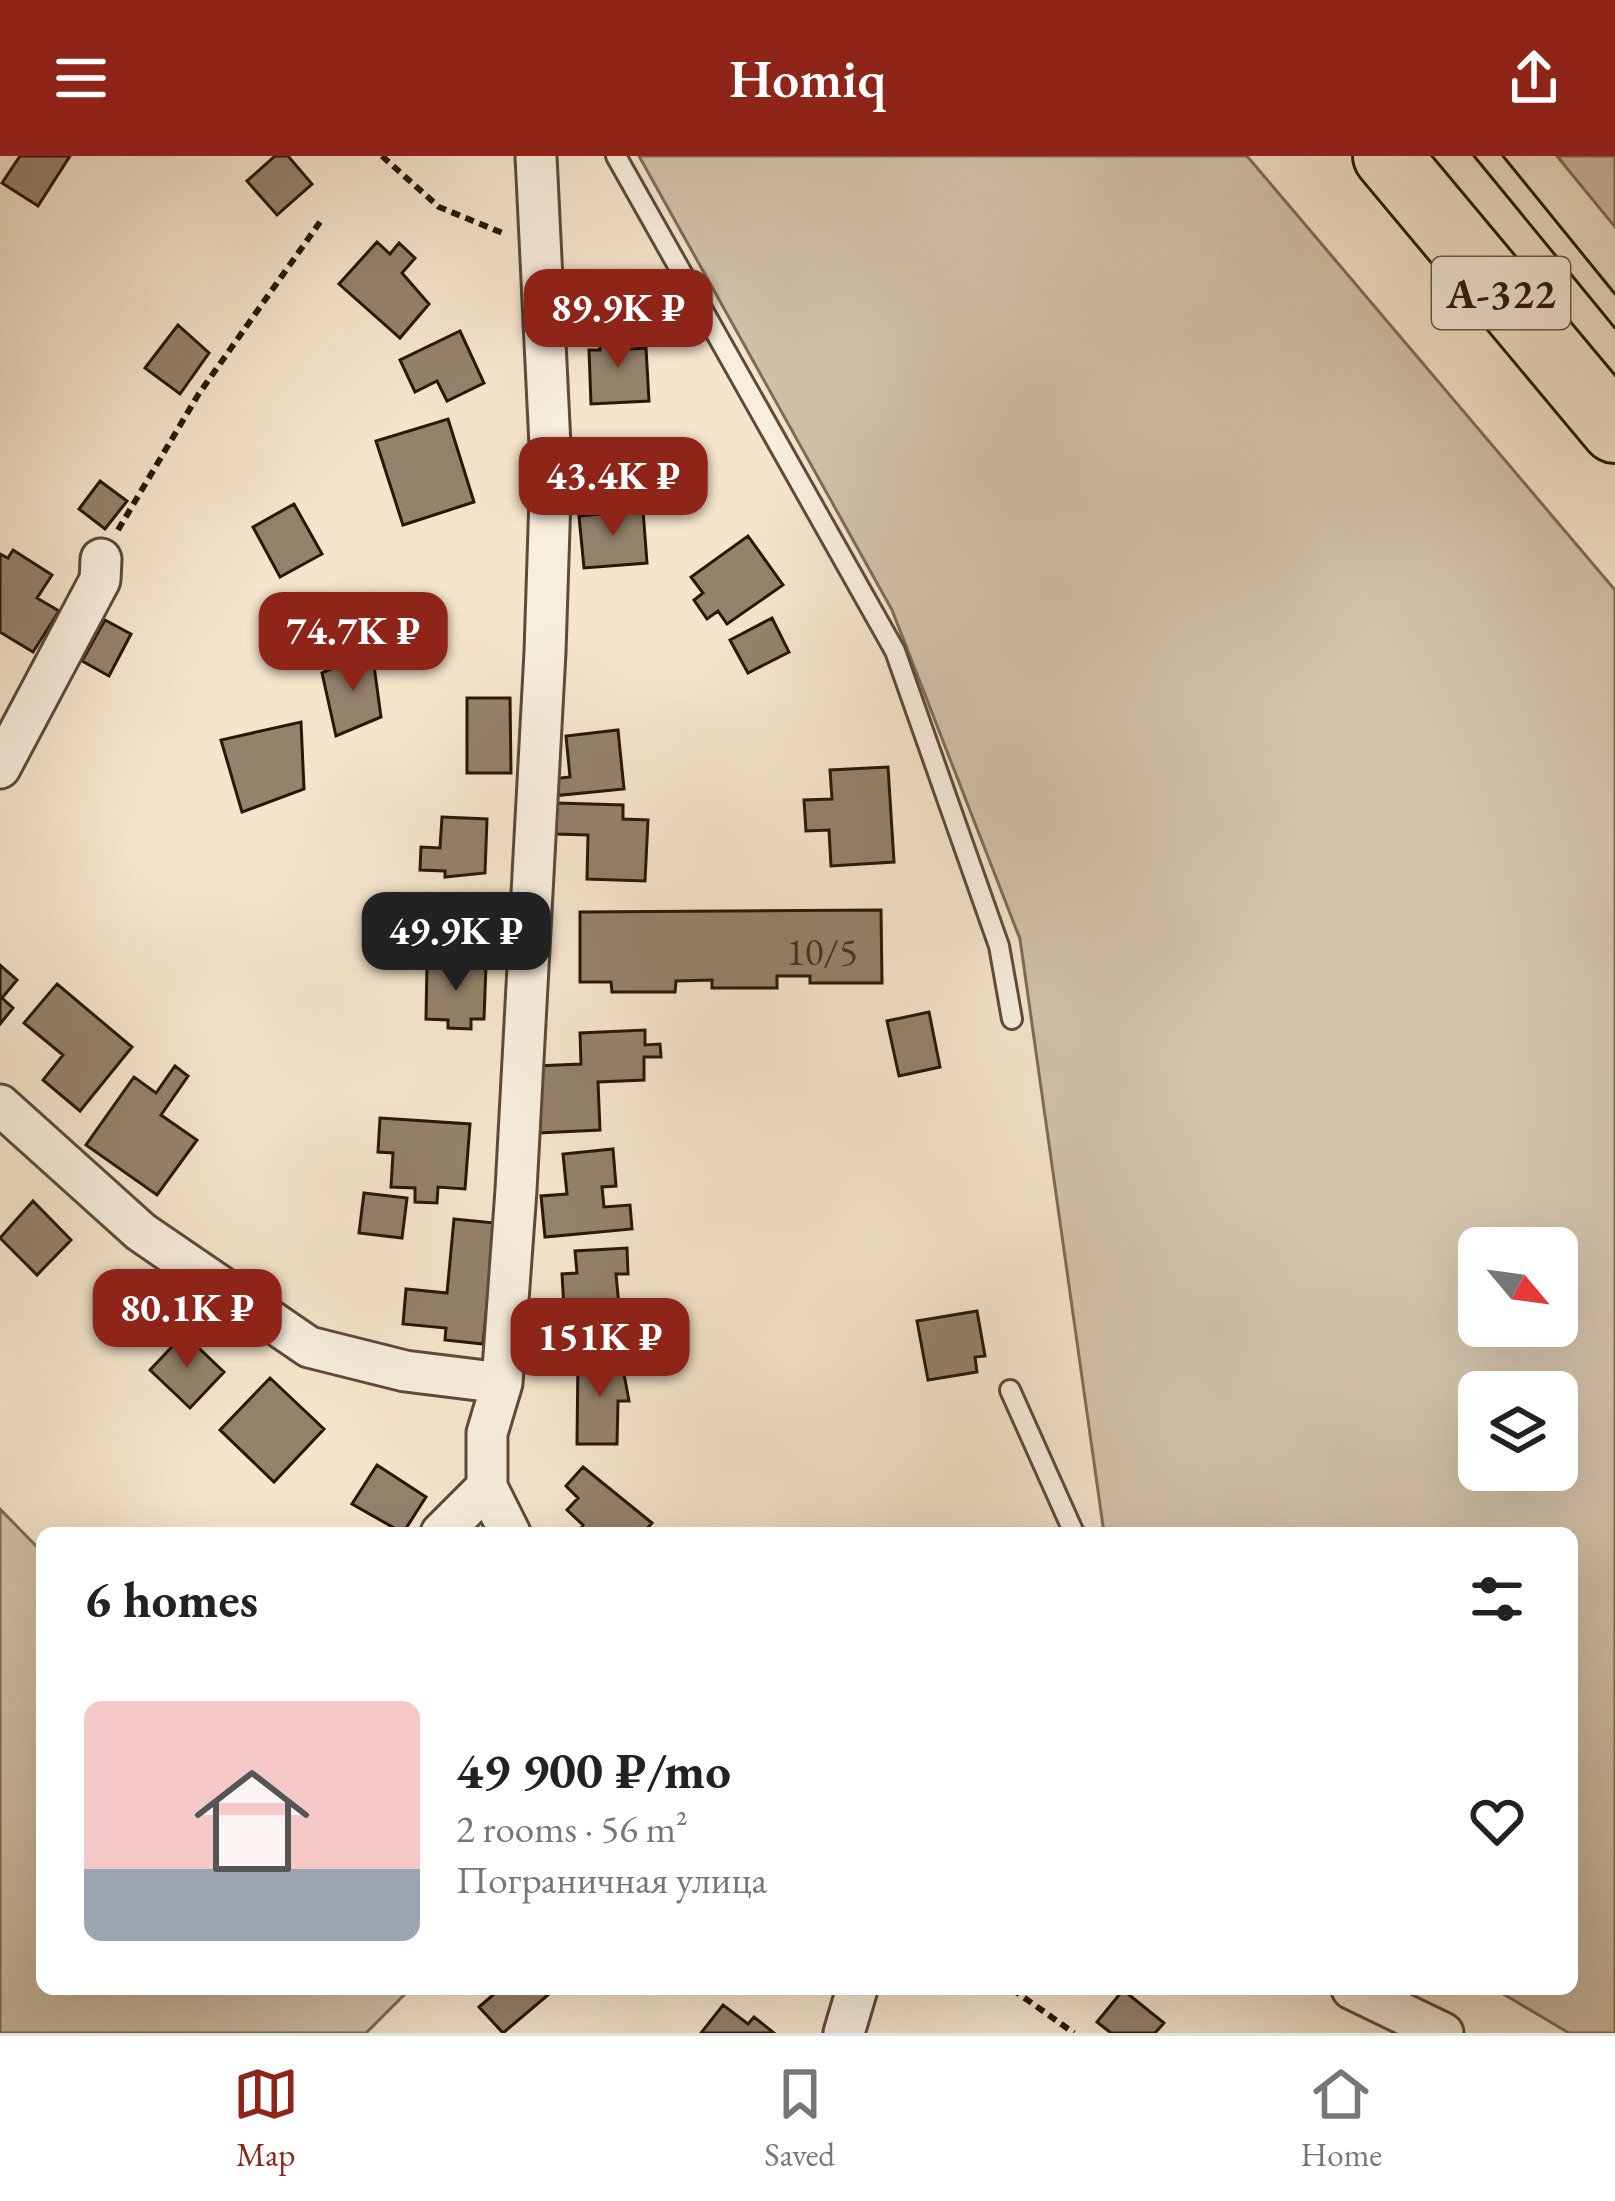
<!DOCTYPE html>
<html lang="en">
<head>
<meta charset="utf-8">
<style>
  :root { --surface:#fff; --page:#f2f2f2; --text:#222; --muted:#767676; --line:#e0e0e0; --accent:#8f2418 }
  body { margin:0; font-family:"EB Garamond",serif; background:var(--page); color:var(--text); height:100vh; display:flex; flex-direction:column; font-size:45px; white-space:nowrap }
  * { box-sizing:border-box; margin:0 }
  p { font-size:39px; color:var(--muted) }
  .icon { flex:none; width:66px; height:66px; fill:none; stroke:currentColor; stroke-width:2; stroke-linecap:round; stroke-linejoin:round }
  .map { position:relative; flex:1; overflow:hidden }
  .details { position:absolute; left:36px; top:1371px; width:1542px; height:468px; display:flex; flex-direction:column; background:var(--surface); border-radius:18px; box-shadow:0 12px 48px #0002 }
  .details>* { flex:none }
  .needle { width:78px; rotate:119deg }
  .fabs { position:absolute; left:1458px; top:1071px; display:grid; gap:24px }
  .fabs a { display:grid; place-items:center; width:120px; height:120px; border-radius:18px; background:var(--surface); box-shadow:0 12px 48px #0002; font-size:60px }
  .price { position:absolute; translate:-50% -102px; padding:0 27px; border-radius:24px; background:var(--accent); color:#fff; font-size:39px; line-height:78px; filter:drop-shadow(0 3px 6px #0008) }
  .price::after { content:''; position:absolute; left:50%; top:72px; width:36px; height:27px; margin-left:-18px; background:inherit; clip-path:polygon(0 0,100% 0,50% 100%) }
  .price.selected { background:#222; color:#fff }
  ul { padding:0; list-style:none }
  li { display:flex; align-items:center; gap:36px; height:300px; padding:0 48px }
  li+li { border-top:3px solid var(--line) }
  li span { display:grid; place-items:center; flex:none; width:336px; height:240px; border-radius:18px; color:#555 }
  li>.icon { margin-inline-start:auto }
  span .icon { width:144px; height:144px; fill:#fffc; stroke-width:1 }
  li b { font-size:51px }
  h2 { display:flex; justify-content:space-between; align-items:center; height:144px; padding:0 48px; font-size:51px }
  header { display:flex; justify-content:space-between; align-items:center; height:156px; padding:0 48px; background:var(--accent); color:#fff; font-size:54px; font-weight:600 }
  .menu { display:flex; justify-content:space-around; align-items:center; height:168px; border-top:3px solid var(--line); background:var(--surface); font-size:33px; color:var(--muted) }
  .menu a { display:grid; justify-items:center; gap:6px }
  .menu .selected { color:var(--accent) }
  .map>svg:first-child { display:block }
  .green { fill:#d2c2aa; stroke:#7e6c58; stroke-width:3; fill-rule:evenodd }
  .building { fill:#94826c; stroke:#2a1705; stroke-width:3 }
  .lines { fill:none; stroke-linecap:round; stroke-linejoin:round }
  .lane-casing { stroke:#5d4a37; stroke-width:24 }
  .street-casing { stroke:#5d4a37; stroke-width:45 }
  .highway-casing { stroke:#2a1705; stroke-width:72 }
  .path { stroke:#2a1705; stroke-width:6; stroke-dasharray:9 6; stroke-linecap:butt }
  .lane { stroke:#f8eede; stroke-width:18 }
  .street { stroke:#f8eede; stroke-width:39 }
  .highway { stroke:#f5e5cc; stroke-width:66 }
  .tram { stroke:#2a1705; stroke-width:3 }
  .labels { text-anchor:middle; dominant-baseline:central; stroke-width:12; stroke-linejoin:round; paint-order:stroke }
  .number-label { font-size:39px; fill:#44321f }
  .shield { fill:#f8eede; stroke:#685846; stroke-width:3 }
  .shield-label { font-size:42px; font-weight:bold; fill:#2a1705 }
</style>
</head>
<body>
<header><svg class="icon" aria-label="menu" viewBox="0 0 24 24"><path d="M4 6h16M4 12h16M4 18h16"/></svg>Homiq<svg class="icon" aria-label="share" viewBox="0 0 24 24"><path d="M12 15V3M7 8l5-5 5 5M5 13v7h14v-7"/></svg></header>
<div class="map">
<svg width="1615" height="1877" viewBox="0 0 1615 1877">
  <rect width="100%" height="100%" fill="#f5e5cc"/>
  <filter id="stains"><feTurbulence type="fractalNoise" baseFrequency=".00167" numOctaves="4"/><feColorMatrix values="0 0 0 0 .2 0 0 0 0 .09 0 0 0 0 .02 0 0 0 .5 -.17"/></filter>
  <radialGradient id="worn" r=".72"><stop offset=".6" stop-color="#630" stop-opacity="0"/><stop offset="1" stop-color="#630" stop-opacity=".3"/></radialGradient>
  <path class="green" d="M639,0H1247L1615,434V1877H1569L1495,1833H1572V1377H1104L1020,783L892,454ZM1557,1092V1170H1479V1092ZM1557,1236V1314H1479V1236Z
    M1557,0H1615V71Z
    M0,1353L42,1396V1833H410L366,1877H0Z"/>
  <path class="building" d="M20,0H70L38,50L2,27Z
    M275,0H288L312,28L277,59L247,25Z
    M377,86L390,98L399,87L415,102L402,117L429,148L400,182L339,128Z
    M178,169L209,197L180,238L145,212Z
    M460,175L484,227L447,245L437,225L415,236L400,204Z
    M630,175L631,193L646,192L649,245L591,248L589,194H600L599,177Z
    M448,263L474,346L403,369L376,285Z
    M100,325L127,345L105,373L79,353Z
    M294,348L322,398L280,421L253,371Z
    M643,354L647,407L584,412L579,360Z
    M748,380L783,429L727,468L718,455L707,463L694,444L703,437L691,421Z
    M13,394L52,419L37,442L59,455L33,496L0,476V398L8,402Z
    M772,462L789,496L748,517L730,484Z
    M105,464L131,478L109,520L82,505Z
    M372,495L381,561L336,580L322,517Z
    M467,542H510L511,617H467Z
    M301,566L304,633L242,656L221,584Z
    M618,574L624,633L552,640L550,623L570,621L566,580Z
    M888,611L894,706L831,710L829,674L806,675L804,644L832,643L830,614Z
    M557,647L623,649V663L648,664L645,725L587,723L588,679L556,678Z
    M442,661L487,663L485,717L445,721V715L420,714L421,691L440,692Z
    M881,754L882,827H810V820H777V832H712V824L676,825L675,836H612L611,826H580V756Z
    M427,807L486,809L484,863H471V873L448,872V864L426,863Z
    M0,809L17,824L2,842L13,852L0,868Z
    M57,828L132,891L80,955L43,924L63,899L24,867Z
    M929,856L940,911L899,920L887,865Z
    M645,874V889L660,888L661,901H644V924L598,926L600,974L539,977L536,910L581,908L580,877Z
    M175,910L188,920L161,959L197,984L157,1039L86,989L134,921L156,937Z
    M380,962L470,968L465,1033L438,1031L437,1047L415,1046V1032L391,1031L393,997L378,996Z
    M613,993L616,1030L602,1031L604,1051L630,1049L632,1073L545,1081L541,1040L567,1038L563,998Z
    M364,1037L407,1042L402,1082L359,1077Z
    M33,1045L71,1084L37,1119L0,1082Z
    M454,1063L495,1067L483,1188L445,1184L446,1172L403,1168L406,1133L447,1137Z
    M627,1092L628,1118H616L619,1150L564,1153L562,1118L577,1117L575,1095Z
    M977,1155L985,1200L975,1201L977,1216L928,1224L917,1165Z
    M184,1178L224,1216L190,1252L150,1214Z
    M578,1202H621L629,1245H618L617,1288H577Z
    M270,1222L324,1273L274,1326L220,1274Z
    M377,1309L426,1341L403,1377L352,1348Z
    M583,1311L652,1367L643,1377L579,1375L583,1369L567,1354L578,1342L566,1330Z
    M500,1833H555L503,1877L479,1851Z
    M1123,1834L1164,1867L1155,1877H1111L1097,1866Z
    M723,1849L748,1868L754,1861L774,1877H701Z"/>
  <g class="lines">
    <g class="lane-casing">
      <path id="lane" d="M616,0L895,495L999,790L1012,863
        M1010,1234L1074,1377"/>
    </g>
    <g class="street-casing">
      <path id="street" d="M0,612L100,424L101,403
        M0,949L141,1076L309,1191L405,1215L502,1227
        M441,1377L487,1331
        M510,1377L487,1331V1277L502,1227L516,1034L545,496L551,310L536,0
        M1352,1833L1443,1877
        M844,1877L857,1833"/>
    </g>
    <g class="highway-casing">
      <path id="highway" d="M1387,0L1615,273"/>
    </g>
    <path class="path" d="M382,0L439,51L505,78
      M118,374L198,239L320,66
      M1012,1833L1074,1877"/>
    <use href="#lane" class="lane"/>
    <use href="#street" class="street"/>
    <use href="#highway" class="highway"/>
    <path class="tram" d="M1474,0L1615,172
      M1503,0L1615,138"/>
  </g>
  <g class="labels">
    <g class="number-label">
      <text x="822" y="795">10/5</text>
    </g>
    <rect class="shield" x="1432" y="101" width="138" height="72" rx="9"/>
    <g class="shield-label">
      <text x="1501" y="137">А-322</text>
    </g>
  </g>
  <rect width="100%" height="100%" filter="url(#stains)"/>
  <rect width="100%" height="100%" fill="url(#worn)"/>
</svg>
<div class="fabs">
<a><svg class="needle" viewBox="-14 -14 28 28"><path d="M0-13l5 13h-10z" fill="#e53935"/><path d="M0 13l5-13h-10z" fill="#767676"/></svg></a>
<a><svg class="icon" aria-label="layers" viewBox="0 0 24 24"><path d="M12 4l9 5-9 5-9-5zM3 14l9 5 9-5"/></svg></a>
</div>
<b class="price" style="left:618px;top:215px">89.9K ₽</b>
<b class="price" style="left:613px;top:383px">43.4K ₽</b>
<b class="price" style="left:353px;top:538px">74.7K ₽</b>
<b class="price selected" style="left:456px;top:838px">49.9K ₽</b>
<b class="price" style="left:187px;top:1215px">80.1K ₽</b>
<b class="price" style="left:600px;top:1244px">151K ₽</b>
<section class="details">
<h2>6 homes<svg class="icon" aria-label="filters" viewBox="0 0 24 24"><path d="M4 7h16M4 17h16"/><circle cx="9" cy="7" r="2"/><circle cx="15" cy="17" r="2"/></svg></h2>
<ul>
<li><span style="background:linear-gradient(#f6c9c9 70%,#9aa5b1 0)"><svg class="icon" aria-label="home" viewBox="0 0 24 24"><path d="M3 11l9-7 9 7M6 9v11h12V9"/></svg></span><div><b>49 900 ₽/mo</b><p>2 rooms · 56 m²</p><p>Пограничная улица</p></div><svg class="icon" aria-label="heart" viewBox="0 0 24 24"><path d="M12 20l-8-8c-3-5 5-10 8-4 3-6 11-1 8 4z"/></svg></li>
</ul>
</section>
</div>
<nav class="menu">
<a class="selected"><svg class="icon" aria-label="map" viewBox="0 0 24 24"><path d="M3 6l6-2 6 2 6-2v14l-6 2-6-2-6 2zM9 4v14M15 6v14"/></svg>Map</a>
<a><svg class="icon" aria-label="saved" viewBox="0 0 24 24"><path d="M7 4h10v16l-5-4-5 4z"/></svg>Saved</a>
<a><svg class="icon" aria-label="home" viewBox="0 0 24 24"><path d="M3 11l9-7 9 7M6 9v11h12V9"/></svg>Home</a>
</nav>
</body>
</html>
